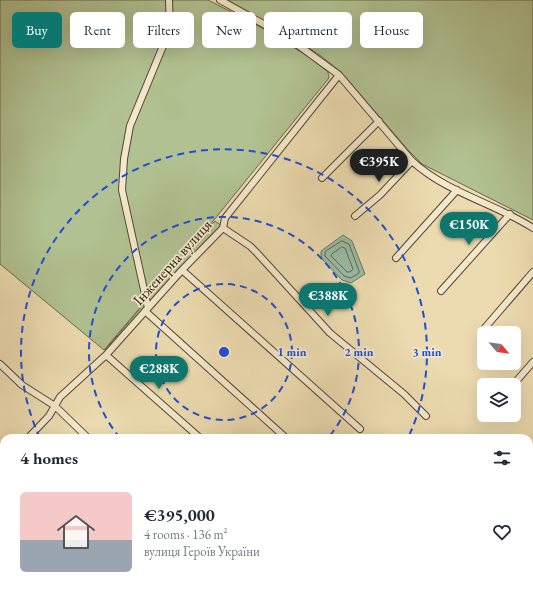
<!DOCTYPE html>
<html lang="en">
<head>
<meta charset="utf-8">
<style>
  :root { --surface:#fff; --page:#f2f2f3; --text:#1f2937; --muted:#747a83; --line:#e0e1e3; --accent:#0f766e }
  body { margin:0; font-family:"EB Garamond",serif; background:var(--page); color:var(--text); height:100vh; display:flex; flex-direction:column; font-size:15px; white-space:nowrap }
  * { box-sizing:border-box; margin:0 }
  p { font-size:13px; color:var(--muted) }
  .icon { flex:none; width:22px; height:22px; fill:none; stroke:currentColor; stroke-width:2; stroke-linecap:round; stroke-linejoin:round }
  .map { position:relative; flex:1; overflow:hidden }
  .sheet { position:absolute; left:0px; top:434px; width:533px; height:156px; display:flex; flex-direction:column; background:var(--surface); border-radius:12px 12px 0 0; box-shadow:0 4px 16px #0002 }
  .sheet>* { flex:none }
  .top-card { position:absolute; left:12px; top:12px; width:509px; height:36px; display:flex; gap:8px }
  .needle { width:26px; rotate:118deg }
  .fabs { position:absolute; left:477px; top:326px; display:grid; gap:8px }
  .fabs a { display:grid; place-items:center; width:44px; height:44px; border-radius:6px; background:var(--surface); box-shadow:0 4px 16px #0002; font-size:20px }
  .price { position:absolute; translate:-50% -34px; padding:0 9px; border-radius:14px; background:var(--accent); color:#fff; font-size:13px; line-height:26px; filter:drop-shadow(0 1px 2px #0008) }
  .price::after { content:''; position:absolute; left:50%; top:24px; width:12px; height:9px; margin-left:-6px; background:inherit; clip-path:polygon(0 0,100% 0,50% 100%) }
  .price.selected { background:#222; color:#fff }
  ul { padding:0; list-style:none }
  li { display:flex; align-items:center; gap:12px; height:100px; padding:0 20px }
  li+li { border-top:1px solid var(--line) }
  li span { display:grid; place-items:center; flex:none; width:112px; height:80px; border-radius:6px; color:#555 }
  li>.icon { margin-inline-start:auto }
  span .icon { width:48px; height:48px; fill:#fffc; stroke-width:1 }
  li b { font-size:17px }
  h2 { display:flex; justify-content:space-between; align-items:center; height:48px; padding:0 20px; font-size:17px }
  .pill { padding:0 14px; border-radius:6px; background:var(--surface); box-shadow:0 4px 16px #0002; font-size:14px; line-height:36px }
  .pill.selected { background:var(--accent); color:#fff }
  .map>svg:first-child { display:block }
  .green { fill:#b1c191; stroke:#696a4c }
  .water { fill:#9abca5; stroke:#6a7865 }
  .lines { fill:none; stroke-linecap:round; stroke-linejoin:round }
  .shore { stroke:#5e6856; stroke-width:1 }
  .street-casing { stroke:#544530; stroke-width:8 }
  .street { stroke:#f3e8cc; stroke-width:6 }
  .ring { fill:none; stroke:#1d4ed8; stroke-width:2; stroke-dasharray:7 5 }
  .labels { text-anchor:middle; dominant-baseline:central; stroke-width:3.5; stroke-linejoin:round; paint-order:stroke }
  .street-label { font-size:15px; fill:#211306; stroke:#f3e8cc }
  .centre { fill:#1d4ed8; stroke:#f3e8cc; stroke-width:2 }
  .ring-label { font-size:12px; text-anchor:middle; font-weight:bold; fill:#1d4ed8; stroke:#f3e8cc; stroke-width:3.5; stroke-linejoin:round; paint-order:stroke }
</style>
</head>
<body>
<div class="map">
<svg width="533" height="590" viewBox="0 0 533 590">
  <rect width="100%" height="100%" fill="#ecdbb0"/>
  <filter id="stains"><feTurbulence type="fractalNoise" baseFrequency=".005" numOctaves="4"/><feColorMatrix values="0 0 0 0 .2 0 0 0 0 .09 0 0 0 0 .02 0 0 0 .5 -.17"/></filter>
  <radialGradient id="worn" r=".72"><stop offset=".6" stop-color="#630" stop-opacity="0"/><stop offset="1" stop-color="#630" stop-opacity=".3"/></radialGradient>
  <path class="green" d="M0,0H208L264,29L309,57L328,72L329,78L205,231L215,221L222,226L108,353L105,350L191,248L104,350L0,264Z
    M223,0H533V220L422,164L409,151L341,72L321,56L289,35Z"/>
  <path class="water" d="M343,235L352,241L365,274L351,283L342,280L321,258V251Z"/>
  <g class="lines">
    <path class="shore" d="M342,241L349,244L359,271V273L351,278L344,276L325,256V252Z
      M342,247L345,248L353,269L350,272H347L331,256L332,254Z"/>
    <g class="street-casing">
      <path id="street" d="M220,0L287,37L339,75L412,161C447,193 494,203 533,228
        M322,178L379,121
        M355,216L380,195L412,161
        M223,228L250,246L257,253L330,333L404,394L426,416
        M396,258L457,190
        M182,270L360,429
        M441,291L510,214
        M148,308L122,190L124,159L130,126L170,29L169,0
        M145,311L286,438
        M483,330L533,272
        M106,355L200,438
        M0,364L22,385L55,406L88,438
        M513,385L533,362
        M28,438L49,416L60,397L106,355L182,270L223,228L225,218L339,75
        M0,466L4,462
        M0,487L4,490
        M529,501L533,505
        M529,552L533,556
        M113,586L117,590
        M251,586L255,590
        M309,586V590
        M483,586L488,590
        M384,590L386,586
        M429,590L433,586"/>
    </g>
    <use href="#street" class="street"/>
  </g>
  <g class="ring">
    <circle cx="224" cy="352" r="68"/>
    <path d="M120 438A135 135 0 1 1 328 438"/>
    <path d="M40 438A203 203 0 1 1 408 438"/>
  </g>
  <g class="labels">
    <g class="street-label">
      <text transform="translate(172 262) rotate(-48)">Інженерна вулиця</text>
    </g>
  </g>
  <circle cx="224" cy="352" r="6" class="centre"/>
  <g class="ring-label">
    <text x="292" y="356">1 min</text>
    <text x="359" y="356">2 min</text>
    <text x="427" y="356">3 min</text>
  </g>
  <rect width="100%" height="100%" filter="url(#stains)"/>
  <rect width="100%" height="100%" fill="url(#worn)"/>
</svg>
<div class="fabs">
<a><svg class="needle" viewBox="-14 -14 28 28"><path d="M0-13l5 13h-10z" fill="#e53935"/><path d="M0 13l5-13h-10z" fill="#747a83"/></svg></a>
<a><svg class="icon" aria-label="layers" viewBox="0 0 24 24"><path d="M12 4l9 5-9 5-9-5zM3 14l9 5 9-5"/></svg></a>
</div>
<b class="price selected" style="left:379px;top:183px">€395K</b>
<b class="price" style="left:469px;top:246px">€150K</b>
<b class="price" style="left:328px;top:317px">€388K</b>
<b class="price" style="left:159px;top:390px">€288K</b>
<div class="top-card">
<a class="pill selected">Buy</a>
<a class="pill">Rent</a>
<a class="pill">Filters</a>
<a class="pill">New</a>
<a class="pill">Apartment</a>
<a class="pill">House</a>
</div>
<section class="sheet">
<h2>4 homes<svg class="icon" aria-label="filters" viewBox="0 0 24 24"><path d="M4 7h16M4 17h16"/><circle cx="9" cy="7" r="2"/><circle cx="15" cy="17" r="2"/></svg></h2>
<ul>
<li><span style="background:linear-gradient(#f6c9c9 60%,#9aa5b1 0)"><svg class="icon" aria-label="home" viewBox="0 0 24 24"><path d="M3 11l9-7 9 7M6 9v11h12V9"/></svg></span><div><b>€395,000</b><p>4 rooms · 136 m²</p><p>вулиця Героїв України</p></div><svg class="icon" aria-label="heart" viewBox="0 0 24 24"><path d="M12 20l-8-8c-3-5 5-10 8-4 3-6 11-1 8 4z"/></svg></li>
</ul>
</section>
</div>
</body>
</html>
